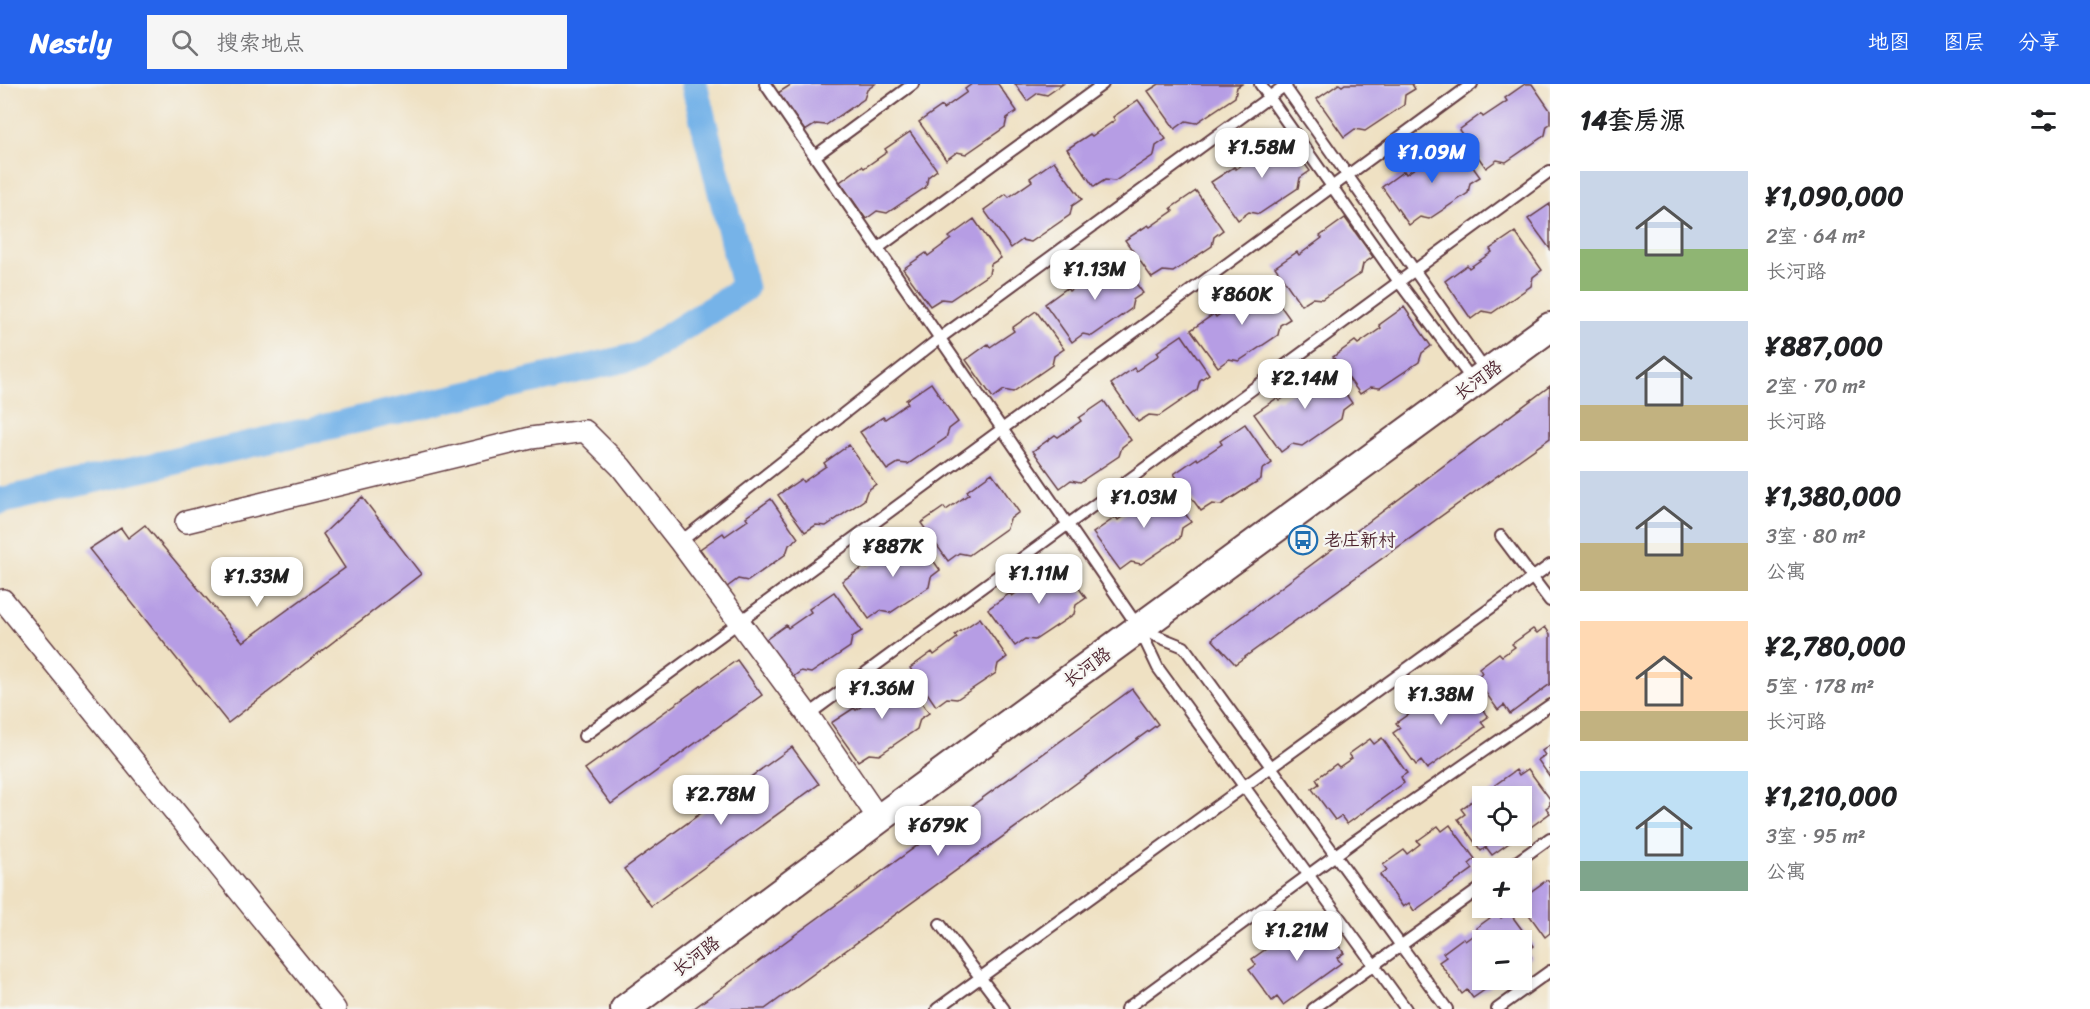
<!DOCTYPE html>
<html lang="zh">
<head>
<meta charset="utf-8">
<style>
  :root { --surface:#fff; --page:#f6f6f6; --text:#202124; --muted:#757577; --accent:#2563eb }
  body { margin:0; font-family:Sriracha,"LXGW WenKai TC",sans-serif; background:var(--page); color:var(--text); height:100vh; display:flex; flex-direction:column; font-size:22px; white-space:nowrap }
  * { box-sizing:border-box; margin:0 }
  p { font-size:20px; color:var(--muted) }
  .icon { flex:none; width:33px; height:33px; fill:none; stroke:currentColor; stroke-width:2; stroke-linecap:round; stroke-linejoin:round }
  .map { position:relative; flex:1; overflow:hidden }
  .side { display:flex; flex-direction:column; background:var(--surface); width:540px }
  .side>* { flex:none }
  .buttons { position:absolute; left:1472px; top:702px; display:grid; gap:12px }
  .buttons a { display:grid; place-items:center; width:60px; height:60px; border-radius:0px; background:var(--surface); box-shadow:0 3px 9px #0003; font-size:30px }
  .price { position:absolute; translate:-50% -51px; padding:0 14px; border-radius:12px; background:#fff; color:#222; font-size:20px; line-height:39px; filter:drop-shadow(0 2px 3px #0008) }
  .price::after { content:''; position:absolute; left:50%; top:36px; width:18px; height:14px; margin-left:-9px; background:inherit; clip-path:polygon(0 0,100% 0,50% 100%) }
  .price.current { background:var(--accent); color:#fff }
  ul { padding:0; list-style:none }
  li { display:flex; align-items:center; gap:18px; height:150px; padding:0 30px }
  li span { display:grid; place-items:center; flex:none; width:168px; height:120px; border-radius:0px; color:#555 }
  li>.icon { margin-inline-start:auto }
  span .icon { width:72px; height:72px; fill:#fffc; stroke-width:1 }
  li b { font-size:26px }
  h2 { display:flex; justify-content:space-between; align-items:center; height:72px; padding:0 30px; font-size:26px }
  header { display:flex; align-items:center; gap:36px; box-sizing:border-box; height:84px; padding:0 30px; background:var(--accent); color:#fff }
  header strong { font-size:28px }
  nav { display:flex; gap:33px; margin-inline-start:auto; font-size:21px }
  .search { width:420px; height:54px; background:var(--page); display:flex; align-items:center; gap:15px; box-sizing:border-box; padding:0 21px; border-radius:0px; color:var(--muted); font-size:22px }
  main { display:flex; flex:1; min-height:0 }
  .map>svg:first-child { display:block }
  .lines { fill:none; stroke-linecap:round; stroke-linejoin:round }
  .canal { stroke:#76b3e8; stroke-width:27 }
  .building { fill:#b69de4 }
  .lane-casing { stroke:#633c42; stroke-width:14 }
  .street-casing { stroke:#633c42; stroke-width:24 }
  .secondary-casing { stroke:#633c42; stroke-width:32 }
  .lane { stroke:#fff; stroke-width:10 }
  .street { stroke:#fff; stroke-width:21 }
  .secondary { stroke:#fff; stroke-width:28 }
  .labels { text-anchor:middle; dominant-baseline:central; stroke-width:4.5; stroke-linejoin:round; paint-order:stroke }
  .street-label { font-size:18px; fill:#4a1f2b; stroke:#f6f6f2 }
  .poi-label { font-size:18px; fill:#4a1f2b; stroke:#f6f6f2; text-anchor:start }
</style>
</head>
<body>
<header>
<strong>Nestly</strong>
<div class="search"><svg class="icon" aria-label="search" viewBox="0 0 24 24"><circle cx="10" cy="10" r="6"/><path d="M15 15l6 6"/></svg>搜索地点</div>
<nav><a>地图</a><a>图层</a><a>分享</a></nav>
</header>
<main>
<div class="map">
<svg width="1550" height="925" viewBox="0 0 1550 925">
  <rect width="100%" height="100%" fill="#f6f6f2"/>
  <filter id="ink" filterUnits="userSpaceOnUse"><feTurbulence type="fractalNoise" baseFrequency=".0167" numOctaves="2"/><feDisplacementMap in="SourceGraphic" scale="12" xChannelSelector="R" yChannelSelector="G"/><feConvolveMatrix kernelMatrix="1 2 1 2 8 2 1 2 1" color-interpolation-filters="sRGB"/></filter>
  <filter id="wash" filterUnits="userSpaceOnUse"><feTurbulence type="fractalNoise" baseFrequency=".008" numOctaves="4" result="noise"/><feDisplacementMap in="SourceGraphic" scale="24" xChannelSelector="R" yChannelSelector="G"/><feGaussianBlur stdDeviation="1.35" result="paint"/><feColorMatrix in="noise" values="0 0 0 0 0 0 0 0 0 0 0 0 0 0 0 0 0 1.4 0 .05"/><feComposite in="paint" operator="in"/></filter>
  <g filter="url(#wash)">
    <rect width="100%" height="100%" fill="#efe1c3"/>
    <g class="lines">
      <path class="canal" d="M0,417L638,272L745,204L694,0"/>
    </g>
    <g id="blocks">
      <path class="building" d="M792,0H875L867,6L864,15L826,41L816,40L805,47L778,9Z
        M972,0H998L1017,27L1007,34L1005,43L966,70L957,68L946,76L919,38L942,22L943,25L967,8L965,5Z
        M1015,0H1063L1047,11L1038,9L1027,17Z
        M1159,0H1242L1237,3L1235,13L1196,39L1186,37L1175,45L1148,7Z
        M1339,0L1342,2L1345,0H1412L1415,5L1405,11L1404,21L1365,47L1355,45L1344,53L1317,15Z
        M1525,0H1532L1550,26V40L1547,42L1545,51L1506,78L1497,76L1486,84L1459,46L1481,30L1483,33L1507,17L1505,14Z
        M1138,16L1166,55L1156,62L1154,71L1115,97L1105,96L1094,103L1067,65L1090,50L1092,52L1115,36L1113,33Z
        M910,48L937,86L928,93L926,103L887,129L877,127L866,135L840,98L862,82L864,84L887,68L885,65Z
        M1282,49L1310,87L1300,94L1298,104L1259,130L1249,128L1238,136L1211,98L1234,83L1236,85L1259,69L1257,66Z
        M1452,54L1480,93L1470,99L1468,109L1429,135L1420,133L1409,141L1382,103L1404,87L1406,90L1430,74L1427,71Z
        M1054,77L1082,115L1072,122L1070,131L1031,158L1022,156L1011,164L984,126L1006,110L1009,113L1032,97L1030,94Z
        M1196,107L1223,146L1214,153L1212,162L1173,188L1163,187L1152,194L1125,156L1148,141L1150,143L1173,127L1171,124Z
        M1550,120V165L1528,135Z
        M1345,134L1373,173L1363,180L1361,189L1322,215L1312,214L1301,221L1275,183L1297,168L1299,171L1322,154L1320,152Z
        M974,135L1001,174L991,180L989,190L950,216L941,215L930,222L903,185L926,169L928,172L951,155L949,153Z
        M1515,148L1542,186L1533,193L1531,202L1492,229L1482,227L1471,235L1445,197L1467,181L1469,184L1492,168L1490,165Z
        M1115,171L1143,209L1133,216L1131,225L1092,252L1083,250L1072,258L1045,220L1067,204L1069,207L1093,190L1091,188Z
        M1262,196L1290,235L1280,241L1278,251L1239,277L1229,275L1218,283L1191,246L1214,230L1216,233L1239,216L1237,213Z
        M1404,223L1431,262L1422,269L1419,278L1380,304L1371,303L1360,310L1333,273L1355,257L1358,260L1381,244L1379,241Z
        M1036,227L1064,265L1054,272L1052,281L1013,308L1004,306L993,314L966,276L988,260L990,263L1014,247L1012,244Z
        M1182,251L1209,290L1200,296L1197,306L1159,332L1149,331L1138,338L1111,300L1134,284L1136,287L1159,271L1157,268Z
        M1325,280L1352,319L1343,326L1341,335L1302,362L1292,360L1281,368L1254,330L1277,314L1279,317L1302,301L1300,298Z
        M931,299L958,338L949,345L946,354L908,380L898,379L887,386L860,348L883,333L885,335L908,319L906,316Z
        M1550,302V354L1235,580L1212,555Z
        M1104,317L1131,356L1122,363L1119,372L1080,398L1071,396L1060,404L1033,367L1055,351L1058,353L1081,337L1079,334Z
        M1245,340L1272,379L1262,386L1261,395L1221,421L1212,420L1201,427L1174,390L1197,374L1198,376L1222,360L1220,357Z
        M849,361L876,400L867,407L864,416L826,442L816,441L805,448L778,411L801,395L803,398L826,382L824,379Z
        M992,389L1019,428L1010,435L1007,444L969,471L959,469L948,477L921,439L944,423L946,426L969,410L967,407Z
        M1164,399L1191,438L1182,444L1180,454L1141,480L1131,478L1120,486L1093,449L1116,433L1118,436L1141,419L1139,416Z
        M362,413L421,490L228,639L89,465L121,444L128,454L145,441L243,558L345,484L323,450Z
        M771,415L798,454L789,461L786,470L748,497L738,495L727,503L700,465L723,449L725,452L748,436L746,433Z
        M913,448L940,486L931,493L929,503L890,529L880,527L869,535L842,497L865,482L867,484L890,468L888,465Z
        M1058,475L1086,514L1076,521L1074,530L1035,556L1025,555L1015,562L988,525L1010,509L1012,512L1035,495L1033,492Z
        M834,508L862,547L852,553L850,563L811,589L801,587L790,595L764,557L786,541L788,544L811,528L809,525Z
        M980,534L1007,573L998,580L996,589L957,615L947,614L936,622L910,584L932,568L934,571L957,554L955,551Z
        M1545,543L1550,550V600L1510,630L1504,621L1498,626L1475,594L1482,589L1479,584L1499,569L1502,572L1515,563L1512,560L1533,545L1537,549Z
        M737,576L762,611L611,720L585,685Z
        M902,590L929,629L920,635L917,645L879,671L869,670L858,677L831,639L854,624L856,626L879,610L877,607Z
        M1463,599L1488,633L1481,638L1485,643L1427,685L1421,677L1416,681L1393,649L1400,644L1396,639L1417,624L1419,628L1433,618L1430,615L1451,600L1454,605Z
        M1132,605L1158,640L765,925H693Z
        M1382,654L1407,689L1401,693L1404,699L1347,740L1341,732L1335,736L1312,705L1319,700L1316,695L1336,680L1339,683L1352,674L1349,670L1370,655L1374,660Z
        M1550,661V693L1538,676L1545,671L1542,667Z
        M792,663L819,700L651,822L624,785Z
        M1528,685L1550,715V721L1546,724L1550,729L1521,750V712H1486L1497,704L1495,701L1516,686L1519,691Z
        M1482,710V752H1519L1492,771L1486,763L1481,767L1458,735L1465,730L1461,725Z
        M1450,741L1475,775L1469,780L1473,785L1414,827L1409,819L1403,823L1380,791L1387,786L1383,781L1404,766L1407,770L1420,760L1417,757L1438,742L1442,747Z
        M1547,796L1550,799V849L1545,853L1522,821L1529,816L1526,811Z
        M1509,828L1534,862L1527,867L1531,873L1521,880V856H1482V896H1499L1473,914L1467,906L1462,910L1439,878L1446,873L1443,869L1463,854L1465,857L1479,847L1476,844L1497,829L1501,834Z
        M1319,835L1344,869L1337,874L1341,879L1283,921L1277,913L1272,917L1249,886L1256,881L1252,875L1273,860L1275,864L1288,854L1286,851L1307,836L1310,841Z"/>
    </g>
  </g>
  <g filter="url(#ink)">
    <use href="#blocks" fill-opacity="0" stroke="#633c42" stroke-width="1.5"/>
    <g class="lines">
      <g class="lane-casing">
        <path id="lane" d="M765,0L1139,544L1158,584L1406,925
          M1260,0L1399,198L1473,297
          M1283,0L1487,289
          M815,72L913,0
          M878,164L1103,0
          M1501,452L1550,517
          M680,458L940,254L1287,0
          M1142,546L1184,563L1447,925
          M808,631L1550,87
          M584,652L1472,0
          M1508,784L1550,754
          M940,840L1004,925
          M937,925L1550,481
          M1126,925L1356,756L1550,621
          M1313,925L1482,803
          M1497,925L1550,887"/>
      </g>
      <g class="street-casing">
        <path id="street" d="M186,438L531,354L585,347L621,383L680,458L808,631L879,735
          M3,516L335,925"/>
      </g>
      <g class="secondary-casing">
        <path id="secondary" d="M625,925L879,735L1550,243"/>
      </g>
      <use href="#lane" class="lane"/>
      <use href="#street" class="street"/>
      <use href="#secondary" class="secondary"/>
    </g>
  </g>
  <defs>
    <g id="bus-ring" transform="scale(1.5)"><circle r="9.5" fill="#f6f6f2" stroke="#1f6fb2" stroke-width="1.5"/><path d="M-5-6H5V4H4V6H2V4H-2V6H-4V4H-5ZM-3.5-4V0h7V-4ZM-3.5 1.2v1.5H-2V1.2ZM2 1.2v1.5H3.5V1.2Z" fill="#1f6fb2"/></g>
  </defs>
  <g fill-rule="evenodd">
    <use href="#bus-ring" x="1303" y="456"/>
  </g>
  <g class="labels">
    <g class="street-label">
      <text transform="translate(1478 296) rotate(-36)">长河路</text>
      <text transform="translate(1087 583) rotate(-36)">长河路</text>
      <text transform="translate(696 872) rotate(-37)">长河路</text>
    </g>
    <g class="poi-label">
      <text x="1324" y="456">老庄新村</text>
    </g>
  </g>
</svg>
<div class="buttons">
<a><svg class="icon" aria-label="locate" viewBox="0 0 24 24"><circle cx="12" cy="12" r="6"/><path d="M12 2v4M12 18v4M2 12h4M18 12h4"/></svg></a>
<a>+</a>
<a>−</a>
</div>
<b class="price" style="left:1262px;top:95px">¥1.58M</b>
<b class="price current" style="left:1432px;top:100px">¥1.09M</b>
<b class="price" style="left:1095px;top:217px">¥1.13M</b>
<b class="price" style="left:1242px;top:242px">¥860K</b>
<b class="price" style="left:1305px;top:326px">¥2.14M</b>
<b class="price" style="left:1144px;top:445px">¥1.03M</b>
<b class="price" style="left:893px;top:494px">¥887K</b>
<b class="price" style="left:1039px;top:521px">¥1.11M</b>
<b class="price" style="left:257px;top:524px">¥1.33M</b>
<b class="price" style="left:882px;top:636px">¥1.36M</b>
<b class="price" style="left:1441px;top:642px">¥1.38M</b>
<b class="price" style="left:721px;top:742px">¥2.78M</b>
<b class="price" style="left:938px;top:773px">¥679K</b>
<b class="price" style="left:1297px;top:878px">¥1.21M</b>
</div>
<section class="side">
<h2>14套房源<svg class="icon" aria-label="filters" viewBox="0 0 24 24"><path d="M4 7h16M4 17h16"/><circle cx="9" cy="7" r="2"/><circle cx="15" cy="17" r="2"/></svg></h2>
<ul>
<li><span style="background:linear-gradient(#c9d6e8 65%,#8fb573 0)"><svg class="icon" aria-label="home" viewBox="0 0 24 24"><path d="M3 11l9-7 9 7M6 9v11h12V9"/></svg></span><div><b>¥1,090,000</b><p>2室 · 64 m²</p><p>长河路</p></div></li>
<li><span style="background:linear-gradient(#c9d6e8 70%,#c2b280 0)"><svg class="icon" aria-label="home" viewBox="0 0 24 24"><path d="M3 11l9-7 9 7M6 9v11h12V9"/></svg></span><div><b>¥887,000</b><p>2室 · 70 m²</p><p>长河路</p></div></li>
<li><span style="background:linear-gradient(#c9d6e8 60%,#c2b280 0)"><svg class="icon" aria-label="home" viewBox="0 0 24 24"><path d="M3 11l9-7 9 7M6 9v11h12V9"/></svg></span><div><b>¥1,380,000</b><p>3室 · 80 m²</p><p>公寓</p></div></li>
<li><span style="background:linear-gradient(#ffd9b3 75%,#c2b280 0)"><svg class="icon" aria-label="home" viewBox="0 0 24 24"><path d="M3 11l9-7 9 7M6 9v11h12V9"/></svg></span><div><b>¥2,780,000</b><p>5室 · 178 m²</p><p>长河路</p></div></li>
<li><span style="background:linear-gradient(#bfe0f5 75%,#7fa58c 0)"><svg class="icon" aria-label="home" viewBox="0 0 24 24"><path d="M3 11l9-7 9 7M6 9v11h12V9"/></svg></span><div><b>¥1,210,000</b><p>3室 · 95 m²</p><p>公寓</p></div></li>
</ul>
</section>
</main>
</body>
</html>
